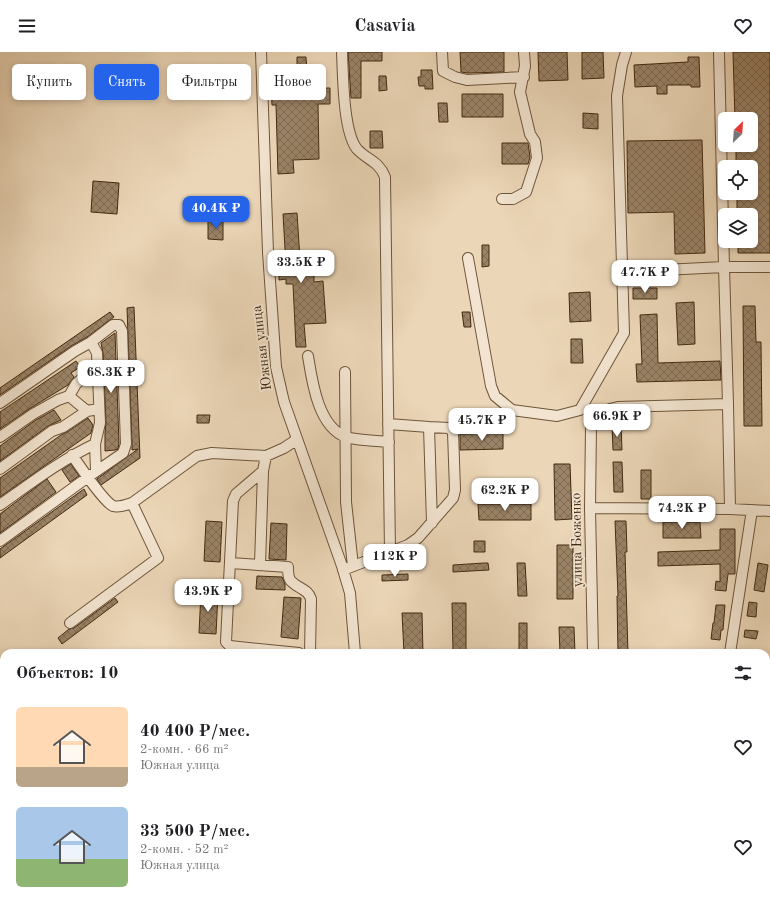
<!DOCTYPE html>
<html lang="ru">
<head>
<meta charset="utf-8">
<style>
  :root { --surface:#fff; --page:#f6f6f6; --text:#202124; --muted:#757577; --accent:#2563eb }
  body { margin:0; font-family:"Old Standard TT",serif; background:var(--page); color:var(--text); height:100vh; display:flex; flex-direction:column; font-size:15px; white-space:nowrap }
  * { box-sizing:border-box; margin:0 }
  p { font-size:13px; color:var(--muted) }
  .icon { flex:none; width:22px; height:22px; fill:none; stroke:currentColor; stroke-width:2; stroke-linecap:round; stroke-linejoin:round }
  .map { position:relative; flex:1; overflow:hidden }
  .sheet { position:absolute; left:0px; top:597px; width:770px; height:256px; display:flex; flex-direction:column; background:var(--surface); border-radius:12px 12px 0 0; box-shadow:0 2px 6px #0003 }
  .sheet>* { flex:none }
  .top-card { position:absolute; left:12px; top:12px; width:400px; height:36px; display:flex; gap:8px }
  .needle { width:26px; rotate:25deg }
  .fabs { position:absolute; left:718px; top:60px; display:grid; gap:8px }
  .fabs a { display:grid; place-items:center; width:40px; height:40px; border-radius:6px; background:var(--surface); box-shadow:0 2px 6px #0003; font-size:20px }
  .price { position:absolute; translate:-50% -34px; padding:0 9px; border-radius:8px; background:#fff; color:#222; font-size:13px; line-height:26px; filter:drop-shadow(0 1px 2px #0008) }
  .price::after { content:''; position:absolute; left:50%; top:24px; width:12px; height:9px; margin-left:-6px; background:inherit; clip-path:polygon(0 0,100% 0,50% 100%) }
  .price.selected { background:var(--accent); color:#fff }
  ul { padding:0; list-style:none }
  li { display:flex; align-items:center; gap:12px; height:100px; padding:0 16px }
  li span { display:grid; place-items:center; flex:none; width:112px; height:80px; border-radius:6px; color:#555 }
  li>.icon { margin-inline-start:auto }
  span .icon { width:48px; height:48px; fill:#fffc; stroke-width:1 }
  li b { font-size:17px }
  h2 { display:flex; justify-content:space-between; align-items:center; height:48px; padding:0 16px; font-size:17px }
  .chip { padding:0 14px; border-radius:6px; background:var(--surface); box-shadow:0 2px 6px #0003; font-size:14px; line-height:36px }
  .chip.selected { background:var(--accent); color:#fff }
  header { display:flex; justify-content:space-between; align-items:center; height:52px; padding:0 16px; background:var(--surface); font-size:18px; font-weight:800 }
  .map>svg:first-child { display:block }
  .building { fill:url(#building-cross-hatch); stroke:#432a10 }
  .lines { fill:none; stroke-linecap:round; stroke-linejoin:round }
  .minor-casing { stroke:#6d553a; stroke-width:12 }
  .minor { stroke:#f2e4d0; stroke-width:10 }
  .labels { text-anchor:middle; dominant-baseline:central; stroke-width:3.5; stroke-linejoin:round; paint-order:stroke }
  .street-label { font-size:14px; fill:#432a10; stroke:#f2e4d0 }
</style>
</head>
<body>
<header><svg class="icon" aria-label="menu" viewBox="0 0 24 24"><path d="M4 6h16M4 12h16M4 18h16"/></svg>Casavia<svg class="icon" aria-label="heart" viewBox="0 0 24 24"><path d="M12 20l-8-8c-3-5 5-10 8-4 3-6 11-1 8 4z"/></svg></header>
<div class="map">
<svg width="770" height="853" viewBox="0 0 770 853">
  <defs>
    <pattern id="building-cross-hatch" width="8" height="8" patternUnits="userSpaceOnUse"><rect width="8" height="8" fill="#9a8367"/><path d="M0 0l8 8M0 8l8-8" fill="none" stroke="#7f6b53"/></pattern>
  </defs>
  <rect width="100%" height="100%" fill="#ebd6b7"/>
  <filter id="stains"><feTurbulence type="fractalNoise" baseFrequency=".005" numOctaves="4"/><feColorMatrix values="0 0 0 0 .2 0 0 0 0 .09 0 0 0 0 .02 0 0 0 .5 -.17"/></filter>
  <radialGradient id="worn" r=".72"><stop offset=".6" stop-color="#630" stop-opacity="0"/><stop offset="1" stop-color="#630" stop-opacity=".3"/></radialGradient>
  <path class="building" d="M348,0H382V9H361V46H351Z
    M460,0H504V20L468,21L461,20Z
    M538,0H567L568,28L539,29Z
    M582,0H603L604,26L582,27Z
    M733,0H770V201H738V189H751V163H737V141H751V115H736V93H751V67H735Z
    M297,5H306L307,22H297Z
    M688,5H699L700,35H691V33H667V42H657V34L635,35L634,13L688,10Z
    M421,18H432L433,37H425V34H419L418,25H421Z
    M379,24H386L387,38L379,39Z
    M330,36V52H318L319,107L293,108L294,121L278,122L276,53H272L271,37Z
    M462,42H503V65H462Z
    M438,51H447L448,70H439Z
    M583,61L598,62V77L583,76Z
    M370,79H382L383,96H370Z
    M702,88L705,201L675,202L674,160L628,161L627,89Z
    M502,91H528L530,105L528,112H502Z
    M93,129L119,131L117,162L91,160Z
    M297,161L300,207H298V221L314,220V230L323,229L326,271L304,272L306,295H296L293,232H286V227L279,228V216H285V214H286L283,162Z
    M208,168H223V188L208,187Z
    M482,193H489V214L482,215Z
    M633,236H657V247H633Z
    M590,240L591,269L570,270L569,241Z
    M694,250L695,292L678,293L676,251Z
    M743,254H755L756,290H761L762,374H744Z
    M134,255L140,406L101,433L97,427L138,397L132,398V392L127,256Z
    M110,260L114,265L87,285L71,294L0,343V336Z
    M462,260H470L471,275H464Z
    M657,262L658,311L720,309L721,328L637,330L636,312H642L640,263Z
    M115,281L119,391L118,397L115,398L105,399V380L106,371L103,301L101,291Z
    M571,287H582L583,311H571Z
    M76,309L80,315L71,321L74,325L68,333L29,357L0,377V360Z
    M54,358L61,368L48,374L0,409V394L36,368Z
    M197,363H210L209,371H197Z
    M88,366L93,373L91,381L0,445V426L61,383L67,380Z
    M612,373H621L622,398H613Z
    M503,381V397L460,398V382Z
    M613,410H622L623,440H614Z
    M71,412L79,424L70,430L62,418Z
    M554,412H570L572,467L555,468Z
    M641,418H651V447H641Z
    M47,427L56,440L0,481V462Z
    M84,437L87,443L0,506V497Z
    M478,452H531V468H479Z
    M206,469L222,470L220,510L204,509Z
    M615,469H626L627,500H625L628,601H618L617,544H618Z
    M663,470H700L701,486H663Z
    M271,471L287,472L286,508L269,507Z
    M720,477H735V522H728L726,539L715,538L716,529L720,530V512L658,514V500L720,498Z
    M474,489H485V500H474Z
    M557,493H573V547H557Z
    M484,511H488L489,518L453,520V513Z
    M517,511H525L527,544H518Z
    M758,511L768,513L764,540L754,538Z
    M408,522V528L382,529V523Z
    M257,524L282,525L285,532V538L256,537Z
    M201,540L218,542L216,582L199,581Z
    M284,545L301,546L298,587L281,585Z
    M115,546L118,550L62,592L58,586L69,577L74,576Z
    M749,550L757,551L756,565L747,564Z
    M452,551H466V601H453Z
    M716,553H725L723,578H721L720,588L711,587L713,571H714Z
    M402,561H422L423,601H404Z
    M519,571H527V601H519Z
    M559,575H574L575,601H560Z
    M745,578L758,579L756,587L744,585Z"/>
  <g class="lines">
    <g class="minor-casing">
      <path id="minor" d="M261,0L268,200L276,315L284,350L342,514L350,541L355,601
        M342,0C343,22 343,80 357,97C367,108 379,109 385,125L390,500
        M442,0L443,19L455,25L467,28L524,25
        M719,0L724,215L728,352L730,457
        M502,147H513L526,140L537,106L535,90L530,82L520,40L525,14L524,0
        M468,206L491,334L495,344L512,358L557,364L580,358L624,281L617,44L622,13L626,0
        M623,220L724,215H770
        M308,304C312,329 318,375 346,385C354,388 378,389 389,390
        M345,320L346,450L353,514
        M69,344L87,359
        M0,351L75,299L91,290L113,273H119L122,279L126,392L123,401L88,425L0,489
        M429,375L432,471
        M0,385L33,362L58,348L69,344L76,332L87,322L97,317
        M95,392L96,419
        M72,403C80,414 103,449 113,454C119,456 126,453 132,451L197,404L212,401L266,404L284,396L296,388
        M0,417L52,379L63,375L87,359L99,357
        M263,419L236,442L233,449L226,590L230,594L239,595L299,601
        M0,453C31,431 61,408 95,392L100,371L97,301L91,290
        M590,456L730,457L770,459
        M231,511L288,515C288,520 288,527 292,530C299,537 308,537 311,547L310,601
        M260,513L263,419L266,404
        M343,518L408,493L418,486L453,446L455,438L453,380L449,376L429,375L388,372
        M70,571L158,506L132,451
        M593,601L590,456L591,374L602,362L610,357L618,355L728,352
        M730,601L752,458
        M766,793H770
        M384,849V853
        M598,849V853
        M690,853L691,849"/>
    </g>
    <use href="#minor" class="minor"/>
  </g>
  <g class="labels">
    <g class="street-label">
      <text transform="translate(262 296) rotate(-97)">Южная улица</text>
      <text transform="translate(577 488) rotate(-91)">улица Боженко</text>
    </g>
  </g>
  <rect width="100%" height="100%" filter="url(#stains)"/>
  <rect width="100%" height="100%" fill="url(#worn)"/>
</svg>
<div class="fabs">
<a><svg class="needle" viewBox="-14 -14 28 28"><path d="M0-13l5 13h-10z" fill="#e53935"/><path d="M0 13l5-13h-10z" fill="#757577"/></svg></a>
<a><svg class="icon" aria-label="locate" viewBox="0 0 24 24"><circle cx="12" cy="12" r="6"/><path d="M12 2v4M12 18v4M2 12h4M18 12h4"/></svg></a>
<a><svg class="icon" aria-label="layers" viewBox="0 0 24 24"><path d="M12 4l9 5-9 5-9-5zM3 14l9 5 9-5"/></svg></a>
</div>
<b class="price selected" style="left:216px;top:178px">40.4K ₽</b>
<b class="price" style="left:301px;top:232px">33.5K ₽</b>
<b class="price" style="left:645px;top:242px">47.7K ₽</b>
<b class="price" style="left:111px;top:342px">68.3K ₽</b>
<b class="price" style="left:617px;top:386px">66.9K ₽</b>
<b class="price" style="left:482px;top:390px">45.7K ₽</b>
<b class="price" style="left:505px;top:460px">62.2K ₽</b>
<b class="price" style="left:682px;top:478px">74.2K ₽</b>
<b class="price" style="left:395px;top:526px">112K ₽</b>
<b class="price" style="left:208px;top:561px">43.9K ₽</b>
<div class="top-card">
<a class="chip">Купить</a>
<a class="chip selected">Снять</a>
<a class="chip">Фильтры</a>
<a class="chip">Новое</a>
</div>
<section class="sheet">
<h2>Объектов: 10<svg class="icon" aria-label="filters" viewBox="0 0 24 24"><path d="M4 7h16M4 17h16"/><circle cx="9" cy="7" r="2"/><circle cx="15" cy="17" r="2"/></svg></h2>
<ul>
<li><span style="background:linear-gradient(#ffd9b3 75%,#b9a48a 0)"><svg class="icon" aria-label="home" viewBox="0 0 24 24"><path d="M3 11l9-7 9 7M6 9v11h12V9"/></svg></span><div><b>40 400 ₽/мес.</b><p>2-комн. · 66 m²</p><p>Южная улица</p></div><svg class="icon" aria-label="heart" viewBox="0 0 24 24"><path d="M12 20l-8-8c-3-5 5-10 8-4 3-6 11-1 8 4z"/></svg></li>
<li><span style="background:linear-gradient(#a9c7e8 65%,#8fb573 0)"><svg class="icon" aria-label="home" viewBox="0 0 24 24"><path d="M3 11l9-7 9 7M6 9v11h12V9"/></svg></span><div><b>33 500 ₽/мес.</b><p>2-комн. · 52 m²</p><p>Южная улица</p></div><svg class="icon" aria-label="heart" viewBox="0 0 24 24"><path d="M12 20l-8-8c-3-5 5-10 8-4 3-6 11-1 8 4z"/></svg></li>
</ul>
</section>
</div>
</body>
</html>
